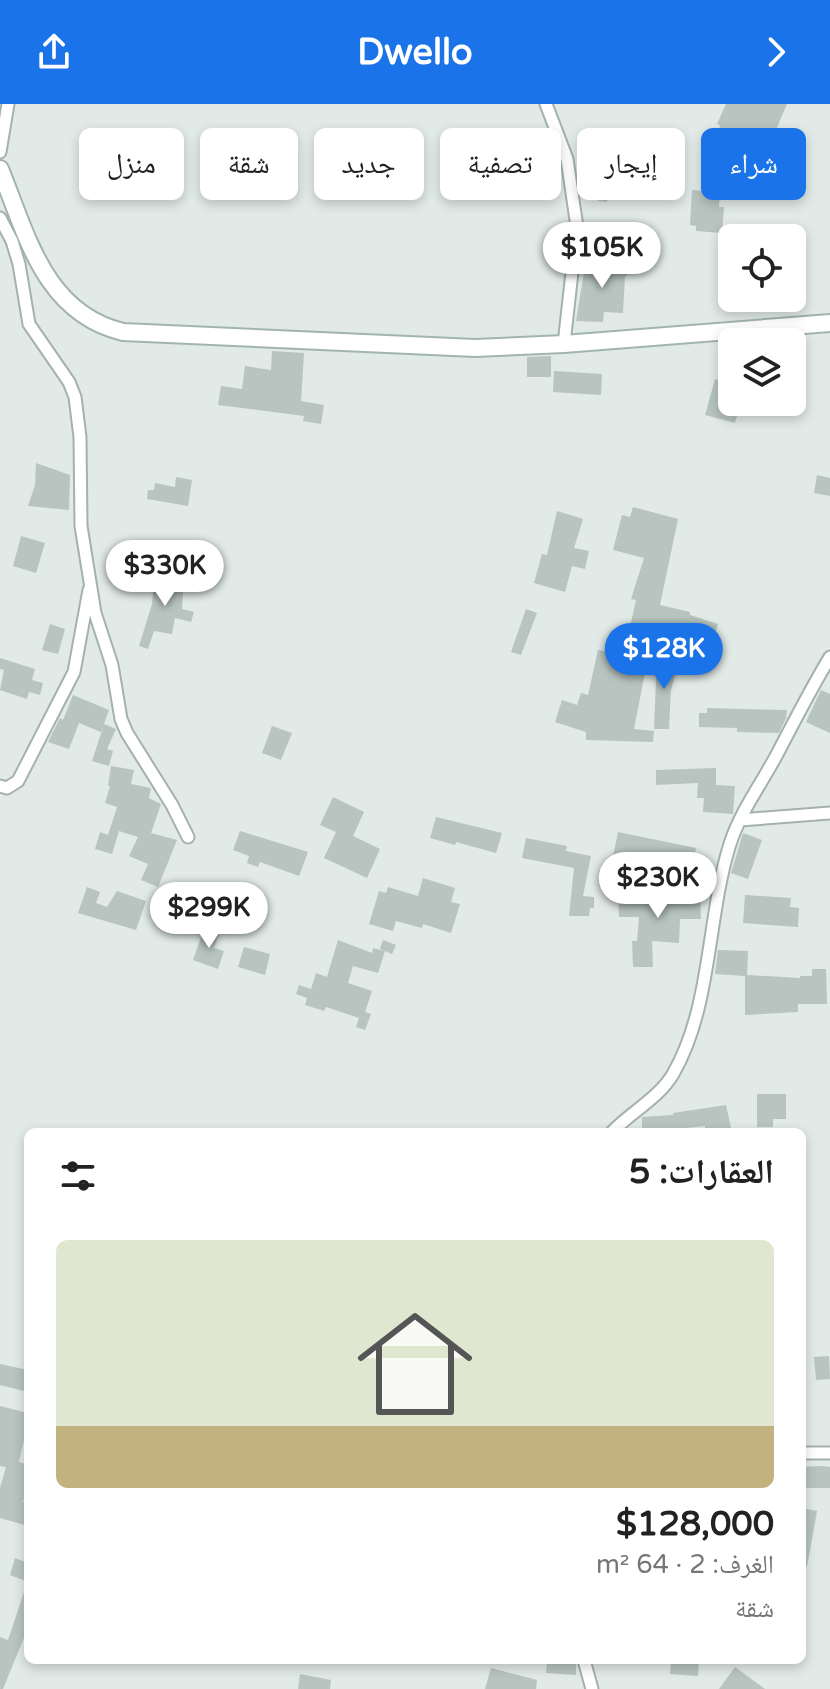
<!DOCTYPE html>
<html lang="ar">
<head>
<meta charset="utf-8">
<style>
  :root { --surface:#fff; --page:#f6f6f6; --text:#222; --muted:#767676; --accent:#1a73e8 }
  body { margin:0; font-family:"Varela Round","Noto Naskh Arabic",sans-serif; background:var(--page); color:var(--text); direction:rtl; height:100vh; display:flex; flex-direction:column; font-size:30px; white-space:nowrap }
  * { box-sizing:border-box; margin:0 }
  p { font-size:26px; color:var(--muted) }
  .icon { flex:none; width:44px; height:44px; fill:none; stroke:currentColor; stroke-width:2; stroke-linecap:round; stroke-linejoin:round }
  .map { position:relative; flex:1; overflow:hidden; direction:ltr }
  .details { position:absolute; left:24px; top:1024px; width:782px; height:536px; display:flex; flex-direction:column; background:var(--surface); border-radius:12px; box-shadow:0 4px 12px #0003; direction:rtl }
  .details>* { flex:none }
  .banner { position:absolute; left:24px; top:24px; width:782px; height:72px; direction:rtl; display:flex; gap:16px }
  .controls { position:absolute; left:718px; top:120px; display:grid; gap:16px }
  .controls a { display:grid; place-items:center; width:88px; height:88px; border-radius:12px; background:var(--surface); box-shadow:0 4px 12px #0003; font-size:40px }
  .price { position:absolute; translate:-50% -68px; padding:0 18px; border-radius:28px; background:#fff; color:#222; font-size:26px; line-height:52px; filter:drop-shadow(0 2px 4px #0008) }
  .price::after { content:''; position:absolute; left:50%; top:48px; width:24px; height:18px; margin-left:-12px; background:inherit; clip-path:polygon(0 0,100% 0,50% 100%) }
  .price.active { background:var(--accent); color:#fff }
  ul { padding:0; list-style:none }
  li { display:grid; align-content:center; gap:16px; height:424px; padding:0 32px }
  li span { display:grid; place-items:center; height:248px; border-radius:12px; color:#555 }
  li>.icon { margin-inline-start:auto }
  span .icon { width:144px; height:144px; fill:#fffc; stroke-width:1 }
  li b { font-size:34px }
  h2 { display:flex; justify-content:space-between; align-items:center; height:96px; padding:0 32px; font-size:34px }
  .pill { padding:0 28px; border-radius:12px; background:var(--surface); box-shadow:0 4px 12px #0003; font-size:28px; line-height:72px }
  .pill.active { background:var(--accent); color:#fff }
  header { display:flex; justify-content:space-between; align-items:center; height:104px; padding:0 32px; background:var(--accent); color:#fff; font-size:36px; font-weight:700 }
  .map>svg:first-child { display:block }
  .building { fill:#b7c4bf }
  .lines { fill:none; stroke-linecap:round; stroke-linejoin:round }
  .minor-casing { stroke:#a5b1ad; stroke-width:15 }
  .secondary-casing { stroke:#a2b4ae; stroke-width:20 }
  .minor { stroke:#fff; stroke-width:11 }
  .secondary { stroke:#fff; stroke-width:16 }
</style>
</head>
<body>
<header><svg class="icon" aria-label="forward" viewBox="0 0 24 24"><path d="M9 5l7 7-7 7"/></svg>Dwello<svg class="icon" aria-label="share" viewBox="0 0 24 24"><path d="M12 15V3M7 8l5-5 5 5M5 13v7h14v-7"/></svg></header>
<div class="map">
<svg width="830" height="1585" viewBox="0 0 830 1585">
  <rect width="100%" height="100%" fill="#e1eae6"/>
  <path class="building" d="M726,0H787L772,35L748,24L742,46L716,39L720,21L717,20Z
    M602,59L631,63V70L639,71L636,95L608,92L607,98L598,97Z
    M692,86L720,88L719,103H724L722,129L696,127V122L690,121Z
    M593,155L629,160L627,172H625L623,209L604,208L603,218L576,217L585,162L591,163Z
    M272,247L304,249L301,297L324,301L321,320L303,317L304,312L218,301L221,282L242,285L245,262L271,266Z
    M551,252V273H527V253Z
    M554,267L602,270L601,291L553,288Z
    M715,275L732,280V298H741L735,319L705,311Z
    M36,359L70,371L69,406L28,402L35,381Z
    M817,371L830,374V392L814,389Z
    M176,373L192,376L188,402L147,395L148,386H154L155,379L175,383Z
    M633,403L678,415L660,501L690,508V511L718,520L712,540L668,529L667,534L655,531L649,548L634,625L654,627L653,638L586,636V628L555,618L562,596L577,601L581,589L588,591L598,546L615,549L621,528L626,530L630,523L636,496L631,495L644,454L613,446L622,411L630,413Z
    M557,407L583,415L574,444L589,447L585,465L572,462L565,488L534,479L542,450L547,451Z
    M21,432L45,439L36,469L13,462Z
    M155,471L184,474L182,505L194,508L191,518L175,514L172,530L154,527L148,545L139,542L152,500Z
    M526,505L537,509L521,551L511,548Z
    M50,520L65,525L58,550L42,546Z
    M657,551L679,557L671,586L669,625H654Z
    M0,554L35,565L32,576L43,579L40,591L29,588L27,595L0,586L4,566L0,565Z
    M821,586L830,590V629L806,618Z
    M73,591L109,606L101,628L79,619L69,645L48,638L60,614L63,616Z
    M707,604L787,606L786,614L779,629L737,628V624L699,623V609H707Z
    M104,620L116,625L107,645L113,647L109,662L92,657Z
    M272,622L292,629L281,656L262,649Z
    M111,662L134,666L131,680L151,684L149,694L161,700L151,729L177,736L158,783L141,776L148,760L129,752L138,733L119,727L112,750L95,745L100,728L108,731L117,703L105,699L110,682H108Z
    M716,664V681L735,682L733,710L703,708L704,694H697L698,679L656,681V666Z
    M333,693L364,708L353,732L380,745L367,774L324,754L336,728L320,721Z
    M436,713L502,729L496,749L456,738L455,741L430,734Z
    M240,727L308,748L299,772L260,758L258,763L247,759L249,752L233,746Z
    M618,728L696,744L688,783L610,767Z
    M743,729L762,736L748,775L731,769Z
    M526,734L567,742L566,747L591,752L583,792L594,793V804H590L589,812H569L574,764L522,754Z
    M423,774L455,784L451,798L460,800L451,829L423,820L422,824L396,817L393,827L369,820L379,787L386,789L388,783L418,792Z
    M87,783L100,788L96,799L107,803L117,787L146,797L136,826L78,809Z
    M700,789L701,815H680L679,839L652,837L653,863H633L632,837H637L639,813H619L618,791Z
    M745,791L791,794L790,803L799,804L798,823L743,819Z
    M204,825L219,830L214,844L224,847L218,865L193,856Z
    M338,836L372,849L373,844L385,847L380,845L383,836L396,841L392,850L385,847L378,869L353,862L348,879L372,887L365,908L371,910L365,926L356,923L359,914L326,903L324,907L305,901L307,894L296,890L299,881L311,885L316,869L327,873Z
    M244,843L270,850L265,871L238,863Z
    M718,846L748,847L747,871L800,874V872H812V865H826L827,900H798V908L745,911V872L715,870Z
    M757,990H786V1015H773V1023H757Z
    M726,1001L732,1028H705V1022L666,1026V1028H642V1013L673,1011V1009Z
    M829,1252L830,1275L816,1276L814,1253Z
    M0,1260L28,1266V1288L0,1281Z
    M0,1302L28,1309V1337L24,1336L19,1358L28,1361V1382L23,1398L28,1400V1422L0,1414V1384L6,1363L0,1362Z
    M821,1362L830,1363V1384H802V1363Z
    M802,1404L817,1407L807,1463L802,1462Z
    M15,1454L28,1459V1478L10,1471Z
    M26,1482L28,1524L3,1585H0V1533L8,1536Z
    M547,1556H576V1571L546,1569Z
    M671,1556H699L698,1572L670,1570Z
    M735,1563L765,1585H719Z
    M491,1564L537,1576L536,1585H485Z
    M300,1570L331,1576L330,1585H298Z"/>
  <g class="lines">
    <g class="minor-casing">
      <path id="minor" d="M546,0L567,55L577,123L564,240
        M0,48L8,0
        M0,114L12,137L19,160L29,220L69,278L75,293L80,333L81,422L95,509L112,561L121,615L127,629L172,701L188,733
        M0,682L7,684L18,677L74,568L89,486
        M740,716L830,709
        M612,1028C631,1008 659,994 673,970C712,903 707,812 730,740C740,709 759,683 775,654C793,620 810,586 830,553
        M802,1349H830
        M584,1556L592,1585"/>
    </g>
    <g class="secondary-casing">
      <path id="secondary" d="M0,65C27,131 44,209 123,228L475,244L564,240L830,219"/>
    </g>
    <use href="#minor" class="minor"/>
    <use href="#secondary" class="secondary"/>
  </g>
</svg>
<div class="controls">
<a><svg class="icon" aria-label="locate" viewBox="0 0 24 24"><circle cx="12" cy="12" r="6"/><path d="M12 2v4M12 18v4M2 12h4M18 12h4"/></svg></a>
<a><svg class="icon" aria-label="layers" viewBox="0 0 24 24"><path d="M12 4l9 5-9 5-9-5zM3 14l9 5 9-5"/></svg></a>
</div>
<b class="price" style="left:602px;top:186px">$105K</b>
<b class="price" style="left:165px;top:504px">$330K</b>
<b class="price active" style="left:664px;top:587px">$128K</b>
<b class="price" style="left:658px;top:816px">$230K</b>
<b class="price" style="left:209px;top:846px">$299K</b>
<div class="banner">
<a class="pill active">شراء</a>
<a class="pill">إيجار</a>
<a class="pill">تصفية</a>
<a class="pill">جديد</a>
<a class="pill">شقة</a>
<a class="pill">منزل</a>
</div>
<section class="details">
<h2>العقارات: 5<svg class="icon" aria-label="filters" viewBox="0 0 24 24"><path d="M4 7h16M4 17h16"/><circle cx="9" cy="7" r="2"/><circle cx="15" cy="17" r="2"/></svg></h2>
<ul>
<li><span style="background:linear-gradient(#dfe7d0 75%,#c2b280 0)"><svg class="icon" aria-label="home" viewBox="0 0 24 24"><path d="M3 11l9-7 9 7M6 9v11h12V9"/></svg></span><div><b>$128,000</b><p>الغرف: 2 · 64 m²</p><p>شقة</p></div></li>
</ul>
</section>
</div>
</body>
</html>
